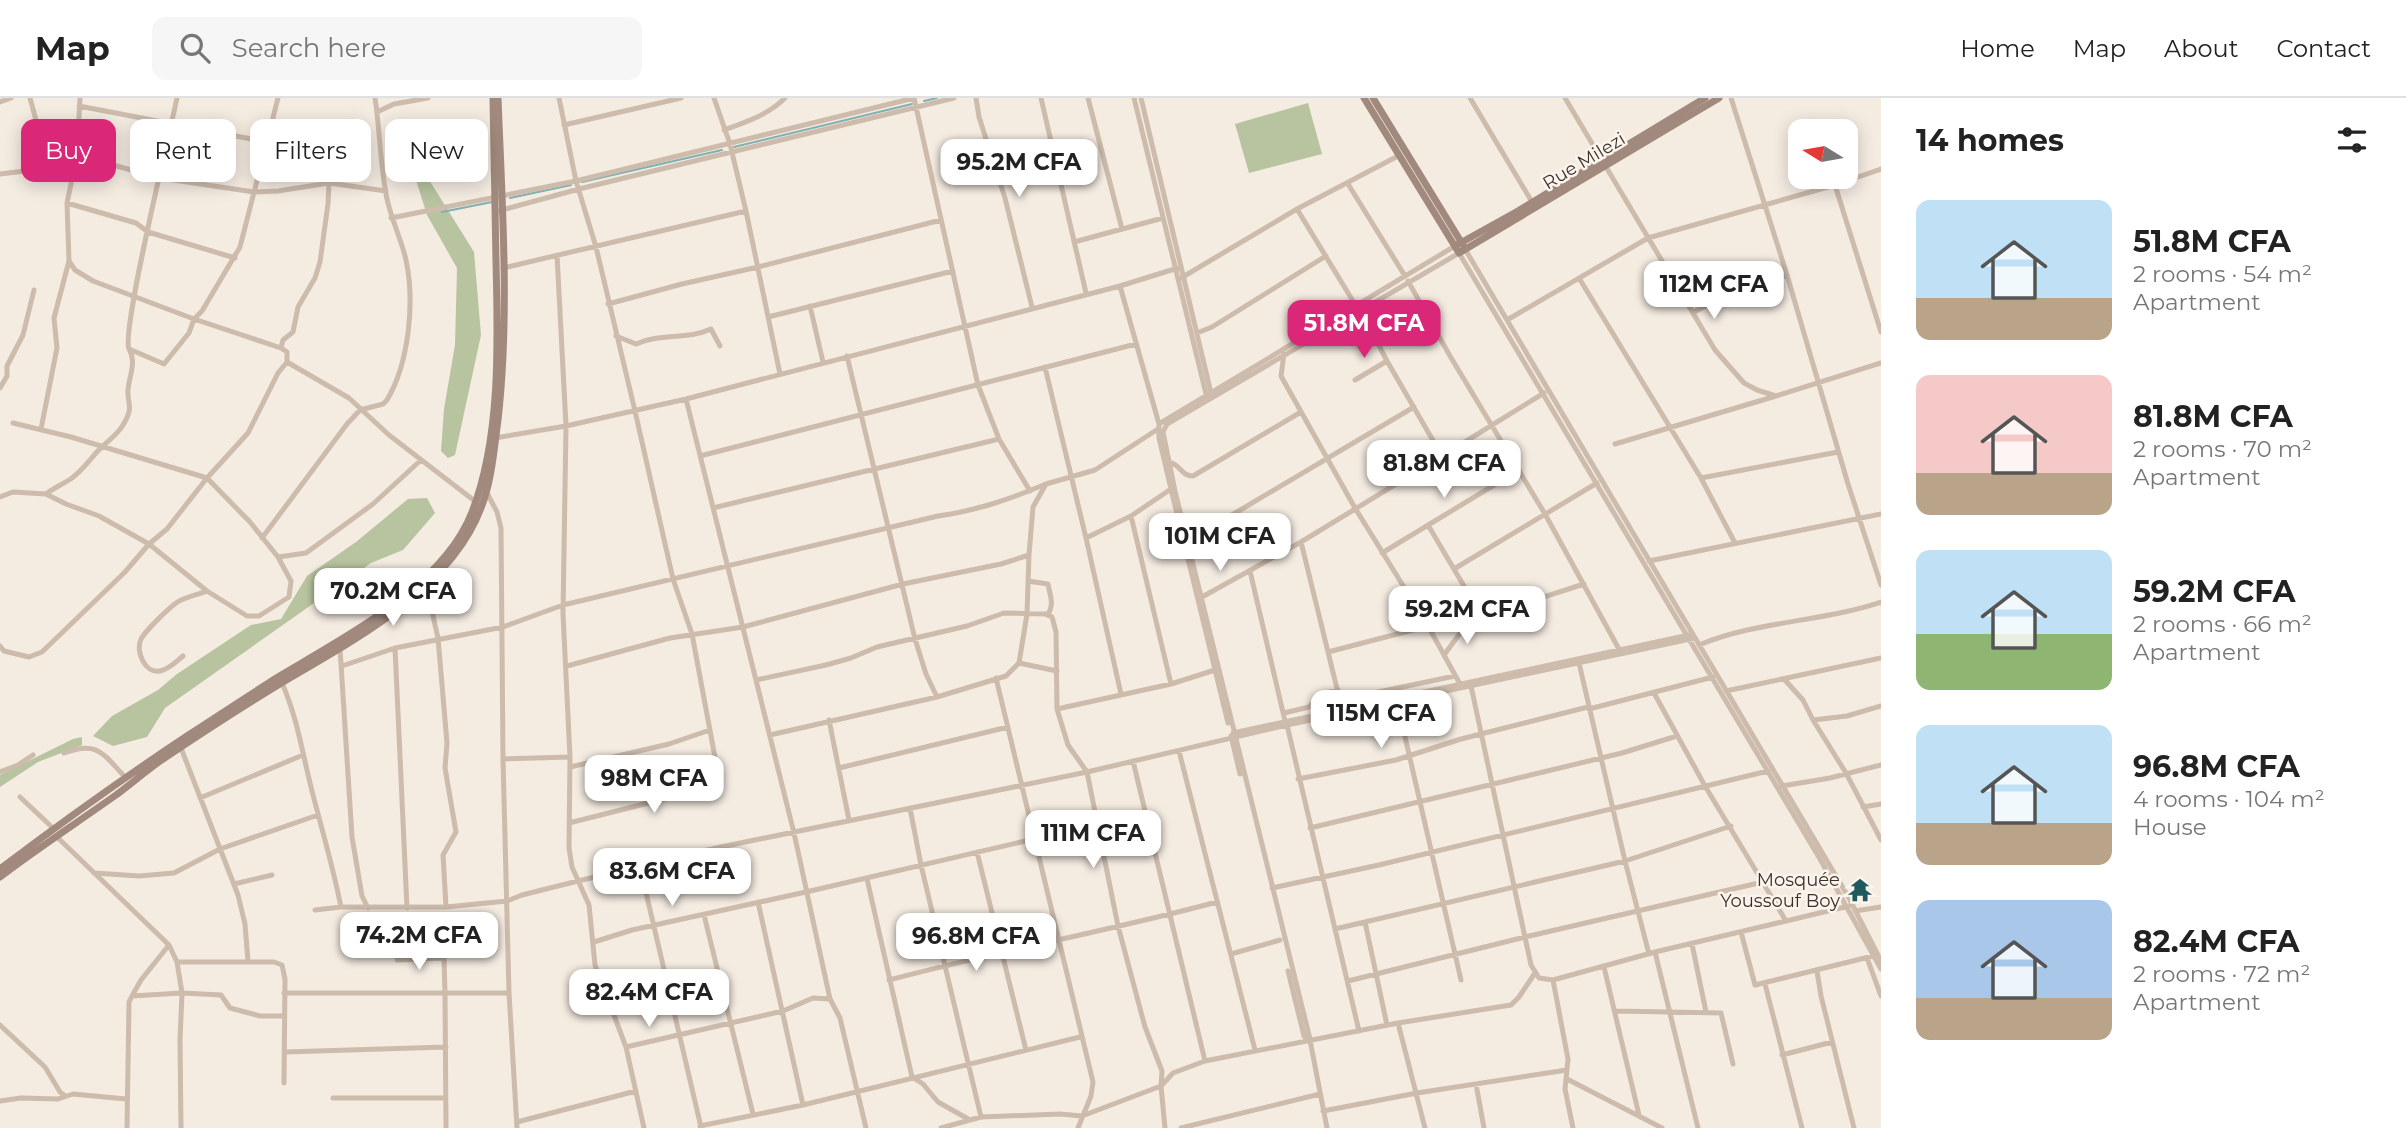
<!DOCTYPE html>
<html lang="en">
<head>
<meta charset="utf-8">
<style>
  :root { --surface:#fff; --page:#f6f6f6; --text:#222; --muted:#767676; --line:#e0e0e0; --accent:#db2777 }
  body { margin:0; font-family:Montserrat,sans-serif; background:var(--page); color:var(--text); height:100vh; display:flex; flex-direction:column; font-size:26px; white-space:nowrap }
  * { box-sizing:border-box; margin:0 }
  p { font-size:23px; color:var(--muted) }
  .icon { flex:none; width:38px; height:38px; fill:none; stroke:currentColor; stroke-width:2; stroke-linecap:round; stroke-linejoin:round }
  .map { position:relative; flex:1; overflow:hidden }
  .side { display:flex; flex-direction:column; background:var(--surface); width:525px }
  .side>* { flex:none }
  .top-card { position:absolute; left:21px; top:21px; width:665px; height:63px; display:flex; gap:14px }
  .needle { width:46px; rotate:281deg }
  .tools { position:absolute; left:1788px; top:21px; display:grid; gap:14px }
  .tools a { display:grid; place-items:center; width:70px; height:70px; border-radius:14px; background:var(--surface); box-shadow:0 4px 18px #0003; font-size:35px }
  .price { position:absolute; translate:-50% -60px; padding:0 16px; border-radius:14px; background:#fff; color:#222; font-size:23px; line-height:46px; filter:drop-shadow(0 2px 4px #0008) }
  .price::after { content:''; position:absolute; left:50%; top:42px; width:21px; height:16px; margin-left:-10px; background:inherit; clip-path:polygon(0 0,100% 0,50% 100%) }
  .price.current { background:var(--accent); color:#fff }
  ul { padding:0; list-style:none }
  li { display:flex; align-items:center; gap:21px; height:175px; padding:0 35px }
  li span { display:grid; place-items:center; flex:none; width:196px; height:140px; border-radius:14px; color:#555 }
  li>.icon { margin-inline-start:auto }
  span .icon { width:84px; height:84px; fill:#fffc; stroke-width:1 }
  li b { font-size:30px }
  h2 { display:flex; justify-content:space-between; align-items:center; height:84px; padding:0 35px; font-size:30px }
  .pill { padding:0 24px; border-radius:14px; background:var(--surface); box-shadow:0 4px 18px #0003; font-size:24px; line-height:63px }
  .pill.current { background:var(--accent); color:#fff }
  header { display:flex; align-items:center; gap:42px; box-sizing:border-box; height:98px; padding:0 35px; background:var(--surface); border-bottom:2px solid var(--line) }
  header strong { font-size:33px }
  nav { display:flex; gap:38px; margin-inline-start:auto; font-size:24px }
  .search { width:490px; height:63px; background:var(--page); display:flex; align-items:center; gap:18px; box-sizing:border-box; padding:0 24px; border-radius:14px; color:var(--muted); font-size:26px }
  main { display:flex; flex:1; min-height:0 }
  .map>svg:first-child { display:block }
  .green { fill:#b8c4a0 }
  .lines { fill:none; stroke-linecap:round; stroke-linejoin:round }
  .stream { stroke:#7fb0b2; stroke-width:2 }
  .street { stroke:#cdbbac; stroke-width:5 }
  .secondary { stroke:#a18a7d; stroke-width:7 }
  .labels { text-anchor:middle; dominant-baseline:central; stroke-width:5; stroke-linejoin:round; paint-order:stroke }
  .street-label { font-size:18px; fill:#3b302b; stroke:#fbf5ee }
  .poi-label { font-size:18px; fill:#3b302b; stroke:#fbf5ee; text-anchor:end }
</style>
</head>
<body>
<header>
<strong>Map</strong>
<div class="search"><svg class="icon" aria-label="search" viewBox="0 0 24 24"><circle cx="10" cy="10" r="6"/><path d="M15 15l6 6"/></svg>Search here</div>
<nav><a>Home</a><a>Map</a><a>About</a><a>Contact</a></nav>
</header>
<main>
<div class="map">
<svg width="1881" height="1030" viewBox="0 0 1881 1030">
  <rect width="100%" height="100%" fill="#f4ebe1"/>
  <path class="green" d="M1308,5L1322,56L1249,75L1235,26Z
    M405,47L408,48L474,154L481,237L455,357L448,360L441,353L444,311L455,247L457,170L427,117Z
    M427,400L435,415L403,452L371,465L165,610L147,639L113,648L93,638L112,618L158,592L177,576L251,527L281,521L307,478L356,444L408,401Z
    M82,639V647L38,664L0,689V677L73,641Z"/>
  <g class="lines">
    <path class="stream" d="M924,3L937,0
      M734,49L912,6
      M582,84L722,52
      M510,100L571,87
      M442,114L492,104"/>
    <path class="street" d="M30,0L49,70
      M559,0L576,83L596,149L635,313L673,481L692,536L717,670L716,679L708,690L569,725
      M714,0L730,46L746,113
      M914,0L978,287L999,341L1030,393
      M976,0L979,19L1005,100L1032,209
      M1041,0L1086,195
      M1088,0L1122,131
      M1134,0L1207,300
      M1141,0L1211,295
      M1470,0L1532,104
      M1565,0L1715,252L1744,285L1757,292L1776,298L1881,265
      M1731,0L1787,177L1848,386L1881,487
      M0,4L11,0
      M79,8L267,44
      M377,14L394,6L428,0
      M564,27L681,0
      M724,32C746,24 768,17 785,0
      M77,57L160,80L254,94L278,93L329,85L386,93
      M0,76L49,70L74,71
      M1348,86L1405,178
      M1835,87L1881,234
      M67,105L136,125L148,134L235,160
      M1297,111L1356,208
      M495,114L579,91L954,0
      M391,120L576,83L914,0
      M1074,144L1163,120
      M1465,151L1849,800L1881,863
      M557,157L566,328L563,516L570,659L569,750L572,769L589,807L595,867L626,949L644,1030
      M69,163L75,172L93,183L194,221L281,250L287,254V264L349,300L389,337L476,404
      M503,170L746,113L780,276
      M1181,180L1297,111L1398,58
      M1579,180L1701,380L1735,445
      M1408,183L1450,258L1545,416L1620,553
      M1120,188L1159,326
      M608,206L682,186L758,169L941,122
      M810,208L823,264
      M1694,214L1731,194L1787,177
      M768,219L953,173
      M1507,222L1648,140L1835,87L1881,71
      M1197,235L1212,229L1326,158
      M616,238L636,246C660,235 687,242 711,231L720,248
      M281,250L283,242L293,234L298,209L315,180L320,164L328,106L329,85
      M129,251C121,234 170,34 177,0
      M1284,256L1281,278L1355,410L1428,528L1460,586
      M847,258L915,541L926,576L937,599
      M1045,269L1086,440L1121,596
      M1355,282L1387,263
      M0,290L7,278V268L23,237L34,192
      M686,301L794,735L830,901L840,920L866,1030
      M41,331L57,250L54,220L69,163L67,105L77,57L80,0
      M495,340L566,328L686,301L1120,188L1181,169
      M1615,346L1776,298
      M700,358L1136,246
      M1442,358L1544,295
      M1169,364C1180,366 1181,378 1193,378L1301,314
      M1701,380L1838,354
      M481,391L486,393L497,414L501,430L503,661L509,895L517,1030
      M46,396C54,390 61,387 69,382C79,376 88,364 96,355C109,341 123,334 129,314C131,307 127,300 128,292C129,278 137,265 129,251L164,266L189,235L194,221L202,213L240,149L278,0
      M0,399L13,394L46,396L66,406L99,418L149,446L207,493L247,518H259L289,499L291,483L278,459L250,424L207,380L71,339L13,325
      M713,410L999,341
      M1131,418L1171,586
      M1428,427L1481,517
      M262,440L347,326L360,312L383,306L387,302C409,265 415,204 406,162C401,140 390,119 386,96C380,64 380,32 375,0
      M1086,440L1131,418L1171,391
      M1188,443L1414,309
      M1301,444L1342,611
      M1382,455L1519,372
      M278,459L306,455L373,406L421,362
      M1649,463L1881,416
      M1454,471L1597,385
      M1250,473L1285,623
      M1028,483L1048,486C1050,497 1055,508 1047,517
      M426,487L438,540L447,645L445,670L456,734L443,757L446,809
      M1202,499L1301,444L1442,358L1387,263L1361,213
      M1699,547C1756,523 1822,524 1881,504
      M0,548L4,553L29,559L42,554L125,474L149,446L167,431L207,380L248,335L278,275L287,264
      M340,550L352,739L362,798L368,810
      M395,550L407,810
      M1328,554L1428,528L1469,523L1584,486
      M1444,557L1469,523
      M183,558C177,563 169,571 160,573C145,576 135,553 141,541C146,532 168,511 176,505C185,499 197,497 207,493
      M1019,565L1027,516L1029,457
      M1579,565L1625,763L1649,856
      M342,568L395,550L503,529L563,507L938,418C976,413 1010,401 1046,386
      M567,568L670,540L743,529L903,486L1001,466L1029,457L1033,409L1046,386L1095,372L1158,331
      M996,580L1093,984L1091,998L1078,1030
      M1784,581L1803,602L1813,622
      M756,582L826,567L851,560L877,549L967,528L1004,515L1046,516L1052,519L1056,534L1057,611L1068,647L1087,674L1118,828L1145,929L1162,973L1161,988L1165,1030
      M282,585C297,619 302,653 311,689C321,729 333,768 341,809
      M1471,588L1531,867L1539,880L1553,882
      M1726,593L1881,560
      M1654,595L1705,688L1786,823
      M1340,602L1455,578
      M1397,604L1461,882
      M1881,608L1847,618L1813,622L1846,675L1881,742
      M1057,611L1171,586L1215,572
      M1589,611L1713,579
      M1284,615L1309,609L1321,596L1338,592
      M829,622L849,722
      M1228,625L1171,391L1159,340V326L1455,148
      M1287,627L1359,933
      M1233,635L1689,537
      M770,637L937,599L1006,578L1019,565L1057,573
      M1231,638L1240,676
      M181,650L238,797L245,826L248,864
      M1179,653L1255,952
      M64,655C98,642 103,656 126,680
      M503,661L570,659
      M1133,663L1205,963
      M570,669L669,646L710,632
      M839,670L1008,629
      M0,674L18,667L33,657
      M1298,681L1396,662L1461,641L1588,609
      M1782,688L1830,680L1881,667
      M20,699L54,731
      M200,700L303,657
      M1863,709L1881,706
      M910,710L921,767L981,1019
      M1310,730L1622,655L1677,638
      M56,738L169,847L177,864L182,895L132,898L129,904L127,1030
      M977,754L1026,952
      M640,769L701,1029
      M94,775L139,778L174,775L220,751L318,717
      M867,781L912,979L923,986L938,1004L970,1022
      M234,786L272,777
      M1272,790L1379,767L1768,673
      M758,804L803,1007
      M315,812L341,809H446L507,803L522,797L578,783L716,750L1087,674L1287,627L1695,540
      M1855,813L1881,809
      M704,817L753,1016
      M1365,824L1387,927
      M1335,831L1625,763L1731,728
      M1741,834L1755,887L1873,858
      M594,844L632,832L806,794L1034,741
      M1692,846L1706,914
      M1655,854L1698,1030
      M1231,856L1280,842
      M1867,860L1881,898
      M177,864H274L282,867L285,881L284,985
      M1604,869L1639,1017
      M1288,873L1304,938L1308,943
      M1817,873L1821,898L1854,1030
      M889,882C998,853 1109,833 1217,804
      M1348,883L1525,839L1763,784
      M1765,886L1802,1030
      M284,895H445L444,860L397,862
      M132,898L141,882L169,847
      M1616,913L1721,915L1733,966
      M1398,925L1425,1030
      M0,927L45,969L60,994L65,998
      M626,949L783,913L813,900L830,901
      M285,954L446,949
      M1782,957L1832,944
      M1567,981L1662,1030
      M1476,986L1484,1030
      M333,1000H445
      M0,1003L21,1000L58,1001L73,996L126,1001
      M1323,1013L1417,995L1567,972
      M517,1024L636,993
      M700,1028L803,1007L1080,939
      M181,1030L180,942L182,895L221,897L230,910L260,918H283
      M446,1030L445,895H509
      M941,1030L981,1019L1060,1016L1082,1018L1161,988L1173,975L1205,963L1398,925L1511,907L1519,899L1535,875
      M1181,1030L1320,996
      M1327,1030L1309,937L1175,393L1163,334L1167,326L1459,155L1820,761L1881,871
      M1573,1030L1565,991L1568,961L1553,882L1655,854L1849,808"/>
    <path class="secondary" d="M1364,0L1459,155L1719,0
      M1373,0L1463,147
      M1455,148L1518,113L1705,0
      M0,771C62,724 125,679 190,636C219,617 248,598 278,579C343,540 444,488 472,414C501,340 498,242 496,164C495,109 494,55 493,0
      M0,779C38,750 78,724 116,697C132,685 147,672 163,661C202,635 242,609 283,584C354,542 450,492 481,410C492,382 494,351 498,322C510,215 502,107 498,0"/>
  </g>
  <defs>
    <g id="temple-bare" transform="scale(1.89)"><path d="M0-6L5-2H3V0L6.5 2.5H4V6H1.5V3h-3V6H-4V2.5H-6.5L-3 0V-2H-5Z" fill="#1f5a5e" stroke="#fbf5ee" stroke-width="2.5" paint-order="stroke"/></g>
  </defs>
  <g fill-rule="evenodd">
    <use href="#temple-bare" x="1860" y="792"/>
  </g>
  <g class="labels">
    <g class="street-label">
      <text transform="translate(1584 63) rotate(-31)">Rue Milezi</text>
    </g>
    <g class="poi-label">
      <text x="1840" y="782">Mosquée<tspan x="1840" dy="21">Youssouf Boy</tspan></text>
    </g>
  </g>
</svg>
<div class="tools">
<a><svg class="needle" viewBox="-14 -14 28 28"><path d="M0-13l5 13h-10z" fill="#e53935"/><path d="M0 13l5-13h-10z" fill="#767676"/></svg></a>
</div>
<b class="price" style="left:1019px;top:101px">95.2M CFA</b>
<b class="price" style="left:1714px;top:223px">112M CFA</b>
<b class="price current" style="left:1364px;top:262px">51.8M CFA</b>
<b class="price" style="left:1444px;top:402px">81.8M CFA</b>
<b class="price" style="left:1220px;top:475px">101M CFA</b>
<b class="price" style="left:393px;top:530px">70.2M CFA</b>
<b class="price" style="left:1467px;top:548px">59.2M CFA</b>
<b class="price" style="left:1381px;top:652px">115M CFA</b>
<b class="price" style="left:654px;top:717px">98M CFA</b>
<b class="price" style="left:1093px;top:772px">111M CFA</b>
<b class="price" style="left:672px;top:810px">83.6M CFA</b>
<b class="price" style="left:419px;top:874px">74.2M CFA</b>
<b class="price" style="left:976px;top:875px">96.8M CFA</b>
<b class="price" style="left:649px;top:931px">82.4M CFA</b>
<div class="top-card">
<a class="pill current">Buy</a>
<a class="pill">Rent</a>
<a class="pill">Filters</a>
<a class="pill">New</a>
</div>
</div>
<section class="side">
<h2>14 homes<svg class="icon" aria-label="filters" viewBox="0 0 24 24"><path d="M4 7h16M4 17h16"/><circle cx="9" cy="7" r="2"/><circle cx="15" cy="17" r="2"/></svg></h2>
<ul>
<li><span style="background:linear-gradient(#bfe0f5 70%,#b9a48a 0)"><svg class="icon" aria-label="home" viewBox="0 0 24 24"><path d="M3 11l9-7 9 7M6 9v11h12V9"/></svg></span><div><b>51.8M CFA</b><p>2 rooms · 54 m²</p><p>Apartment</p></div></li>
<li><span style="background:linear-gradient(#f6c9c9 70%,#b9a48a 0)"><svg class="icon" aria-label="home" viewBox="0 0 24 24"><path d="M3 11l9-7 9 7M6 9v11h12V9"/></svg></span><div><b>81.8M CFA</b><p>2 rooms · 70 m²</p><p>Apartment</p></div></li>
<li><span style="background:linear-gradient(#bfe0f5 60%,#8fb573 0)"><svg class="icon" aria-label="home" viewBox="0 0 24 24"><path d="M3 11l9-7 9 7M6 9v11h12V9"/></svg></span><div><b>59.2M CFA</b><p>2 rooms · 66 m²</p><p>Apartment</p></div></li>
<li><span style="background:linear-gradient(#bfe0f5 70%,#b9a48a 0)"><svg class="icon" aria-label="home" viewBox="0 0 24 24"><path d="M3 11l9-7 9 7M6 9v11h12V9"/></svg></span><div><b>96.8M CFA</b><p>4 rooms · 104 m²</p><p>House</p></div></li>
<li><span style="background:linear-gradient(#a9c7e8 70%,#b9a48a 0)"><svg class="icon" aria-label="home" viewBox="0 0 24 24"><path d="M3 11l9-7 9 7M6 9v11h12V9"/></svg></span><div><b>82.4M CFA</b><p>2 rooms · 72 m²</p><p>Apartment</p></div></li>
</ul>
</section>
</main>
</body>
</html>
